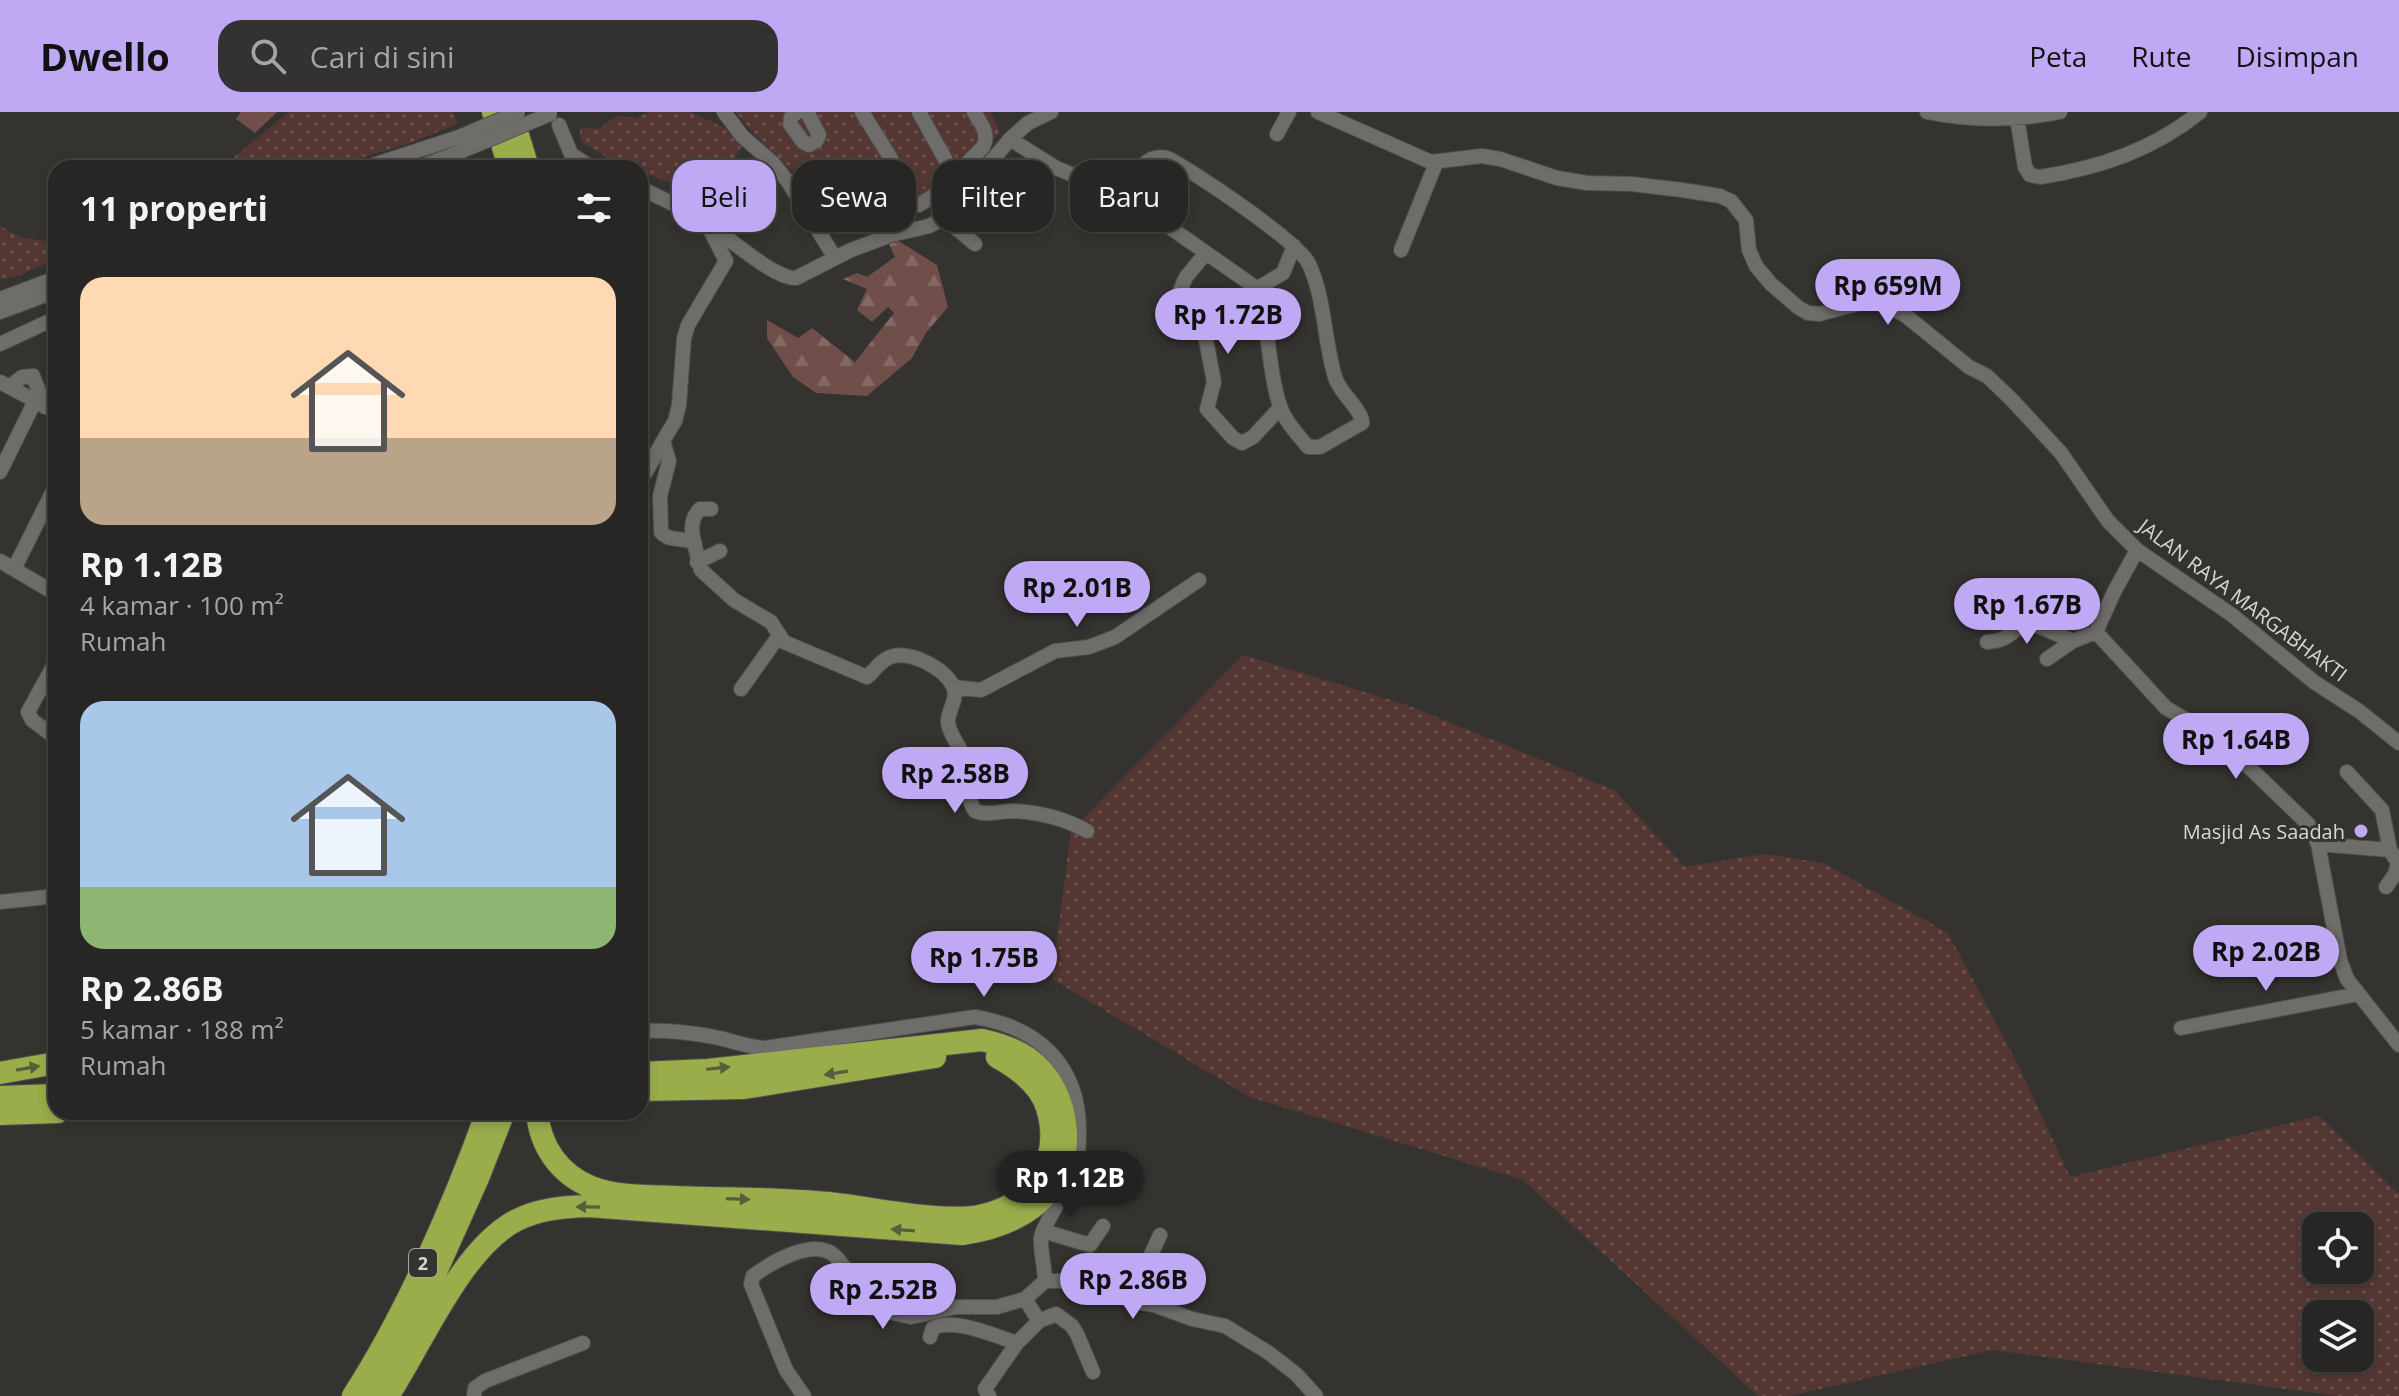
<!DOCTYPE html>
<html lang="id">
<head>
<meta charset="utf-8">
<style>
  :root { --surface:#272624; --page:#333231; --text:#f1f3f6; --muted:#a4a5a6; --line:#434341; --accent:#bfa9f4 }
  body { margin:0; font-family:"Open Sans",sans-serif; background:var(--page); color:var(--text); height:100vh; display:flex; flex-direction:column; font-size:30px; white-space:nowrap }
  * { box-sizing:border-box; margin:0 }
  p { font-size:26px; color:var(--muted) }
  .icon { flex:none; width:44px; height:44px; fill:none; stroke:currentColor; stroke-width:2; stroke-linecap:round; stroke-linejoin:round }
  .map { position:relative; flex:1; overflow:hidden }
  .sheet { position:absolute; left:48px; top:48px; width:600px; height:960px; display:flex; flex-direction:column; background:var(--surface); border-radius:24px; box-shadow:0 4px 12px #0003,0 0 0 2px var(--line) }
  .sheet>* { flex:none }
  .guide { position:absolute; left:672px; top:48px; width:760px; height:72px; display:flex; gap:16px }
  .controls { position:absolute; left:2302px; top:1100px; display:grid; gap:16px }
  .controls a { display:grid; place-items:center; width:72px; height:72px; border-radius:16px; background:var(--surface); box-shadow:0 4px 12px #0003,0 0 0 2px var(--line); font-size:40px }
  .price { position:absolute; translate:-50% -68px; padding:0 18px; border-radius:28px; background:var(--accent); color:#111; font-size:26px; line-height:52px; filter:drop-shadow(0 2px 4px #0008) }
  .price::after { content:''; position:absolute; left:50%; top:48px; width:24px; height:18px; margin-left:-12px; background:inherit; clip-path:polygon(0 0,100% 0,50% 100%) }
  .price.selected { background:#222; color:#fff }
  ul { padding:0; list-style:none }
  li { display:grid; align-content:center; gap:16px; height:424px; padding:0 32px }
  li span { display:grid; place-items:center; height:248px; border-radius:24px; color:#555 }
  li>.icon { margin-inline-start:auto }
  span .icon { width:144px; height:144px; fill:#fffc; stroke-width:1 }
  li b { font-size:34px }
  h2 { display:flex; justify-content:space-between; align-items:center; height:96px; padding:0 32px; font-size:34px }
  .pill { padding:0 28px; border-radius:24px; background:var(--surface); box-shadow:0 4px 12px #0003,0 0 0 2px var(--line); font-size:28px; line-height:72px }
  .pill.selected { background:var(--accent); color:#111 }
  header { display:flex; align-items:center; gap:48px; box-sizing:border-box; height:112px; padding:0 40px; background:var(--accent); color:#111 }
  header strong { font-size:38px }
  nav { display:flex; gap:44px; margin-inline-start:auto; font-size:28px }
  .search { width:560px; height:72px; background:var(--page); display:flex; align-items:center; gap:20px; box-sizing:border-box; padding:0 28px; border-radius:24px; color:var(--muted); font-size:30px }
  .map>svg:first-child { display:block }
  .grass { fill:url(#grass-dots); fill-rule:evenodd }
  .forest { fill:url(#forest-firs) }
  .lines { fill:none; stroke-linecap:round; stroke-linejoin:round }
  .minor-casing { stroke:#504f4d; stroke-width:16 }
  .highway-casing { stroke:#504f4d; stroke-width:24 }
  .minor { stroke:#6e6d6a; stroke-width:14 }
  .highway { stroke:#99ad4b; stroke-width:22 }
  .minor-bridge-casing { stroke:#504f4d; stroke-width:16; stroke-linecap:butt }
  .minor-bridge { stroke:#6e6d6a; stroke-width:14 }
  .oneway { fill:#575e39 }
  .poi-dot { fill:#bfa9f4; stroke:#343330; stroke-width:3 }
  .labels { text-anchor:middle; dominant-baseline:central; stroke-width:6; stroke-linejoin:round; paint-order:stroke }
  .shield { fill:#343330; stroke:#a7a6a4; stroke-width:2 }
  .shield-label { font-size:18px; font-weight:bold; fill:#d8d7d5 }
  .street-label { font-size:20px; fill:#d8d7d5; stroke:#343330 }
  .poi-label { font-size:20px; fill:#d8d7d5; stroke:#343330; text-anchor:end }
</style>
</head>
<body>
<header>
<strong>Dwello</strong>
<div class="search"><svg class="icon" aria-label="search" viewBox="0 0 24 24"><circle cx="10" cy="10" r="6"/><path d="M15 15l6 6"/></svg>Cari di sini</div>
<nav><a>Peta</a><a>Rute</a><a>Disimpan</a></nav>
</header>
<div class="map">
<svg width="2399" height="1284" viewBox="0 0 2399 1284">
  <defs>
    <pattern id="grass-dots" width="8" height="8" patternUnits="userSpaceOnUse" patternTransform="scale(2)"><rect width="8" height="8" fill="#543733"/><path d="M2 2h.1M6 6h.1" fill="none" stroke="#6c5350" stroke-width="1.8" stroke-linecap="round"/></pattern>
    <pattern id="forest-firs" width="22" height="20" patternUnits="userSpaceOnUse" patternTransform="scale(2)"><rect width="22" height="20" fill="#704f4a"/><path d="M5 1l3.5 6h-7zM16 11l3.5 6h-7z" fill="#846863"/></pattern>
  </defs>
  <rect width="100%" height="100%" fill="#343330"/>
  <path class="grass" d="M289,0H375L383,2L387,0H452L458,11L411,31L326,56H221Z
    M649,0H691L727,17L743,32L720,70L730,87L721,97L678,73L640,60V56L621,54L582,30L579,15L598,17L617,4L637,6Z
    M736,0H991L1000,20L947,86L884,111L875,85L864,93L820,46L795,62C775,41 753,23 736,0Z
    M0,114L21,125L56,131V147L20,163L0,168Z
    M1243,543L1407,593L1614,678L1685,755L1764,742L1823,751L1948,821L2017,951L2070,1065L2319,1004L2399,1082V1284H2339L1992,1238L1789,1284H1758L1523,1068L1250,985L1052,867L1071,719ZM2316,1114H2360V1158H2316ZM2316,1202H2360V1246H2316Z"/>
  <path class="forest" d="M241,0H277L255,21L236,7Z
    M897,128L937,153L948,195L926,221L912,246L867,284L816,281L793,265L767,226V208L798,226L812,216L855,250L894,201L888,195L872,210L857,198L867,177L843,167L857,161L867,165L895,145L888,130Z"/>
  <g class="lines">
    <g class="minor-casing">
      <path id="minor" d="M724,0L742,24L773,51L789,71L835,146
        M797,0L791,5L790,12L803,30L809,33L816,29L819,23L807,0
        M862,0L890,45L912,90L919,93L939,80L983,35C990,22 981,12 974,0
        M919,0L955,65
        M1318,0L1431,50L1482,44L1500,47L1557,66L1587,71L1632,72L1682,78L1720,84L1731,89L1746,108L1749,138L1756,154L1771,172L1799,196L1808,201L1819,202L1872,188L1905,203L1969,255L1987,264L2012,288L2061,341L2108,409L2137,438L2232,503L2314,570L2359,599L2399,631
        M1927,0C1971,9 2015,9 2060,0
        M2017,6L2025,55L2030,63L2040,65C2099,56 2153,38 2200,0
        M559,13L571,42L592,56
        M1277,22L1289,0
        M1010,27L1056,56L1125,84L1252,173C1271,205 1267,259 1280,294C1285,309 1298,323 1308,335H1320L1362,311C1363,298 1339,281 1335,265C1324,228 1325,187 1309,152C1299,130 1192,58 1167,46C1142,41 1137,65 1125,84
        M364,56L459,25
        M418,56L462,39
        M640,76C663,87 686,97 707,111C727,124 774,167 796,166L851,138L891,123L929,114L944,106L1010,27L1028,11L1051,0
        M944,106L975,132
        M706,110L726,149L688,213L684,226L679,293L675,309L663,329L669,349L660,384L661,420C671,431 683,424 694,431L701,458L734,488L771,510L784,530L867,565C875,559 878,550 890,545C910,538 944,556 953,574C959,587 947,599 948,611C950,624 960,633 963,645C968,663 964,682 975,699C987,704 1000,699 1013,699C1039,700 1064,706 1087,719
        M1401,138L1436,51
        M1206,141L1186,165L1180,179L1183,192L1202,211L1207,233L1214,270L1207,297L1233,326L1242,331L1253,325L1280,296
        M1255,178L1283,161L1294,134
        M0,187L56,166
        M0,200L56,179
        M0,232L56,206
        M0,270L56,300
        M9,275L22,265L33,264L45,295
        M0,360L35,289
        M646,360L663,329
        M695,433C691,421 690,407 700,397H711
        M2137,438L2114,480L2096,520L2166,596L2201,616L2251,657L2309,713L2318,732L2340,848L2347,867L2399,933
        M0,449L56,482
        M697,450L720,439
        M14,457L56,373
        M1987,530C2015,528 2010,515 2031,511L2073,529
        M2047,547L2073,529L2096,520
        M56,549L28,600L32,608L56,626
        M953,575L981,578L1055,539L1089,535L1115,525L1199,468
        M741,577L778,525
        M2347,660L2382,698L2390,738
        M2318,732L2390,738L2398,751L2395,762L2386,775
        M0,790L56,784
        M2181,916L2358,882
        M640,919C663,918 686,920 709,924C729,927 745,935 765,936L975,905C1037,915 1079,952 1079,1019C1079,1035 1078,1052 1071,1067C1066,1079 1041,1117 1041,1126C1040,1139 1045,1155 1045,1169
        M1043,1119L1090,1133L1103,1114
        M1131,1185L1135,1170L1143,1160L1160,1123
        M1039,1209L1056,1202L1072,1214L1077,1222L1093,1260
        M930,1225L933,1216C953,1205 995,1224 1017,1231
        M474,1284L475,1276L485,1269L583,1231
        M804,1284L786,1258L751,1172L753,1164C772,1150 817,1123 837,1146C850,1160 855,1180 866,1195L911,1205L956,1195H997L1025,1187
        M989,1284L985,1277L1017,1231L1039,1209L1025,1187L1045,1169H1067L1131,1185L1137,1190L1154,1193L1192,1207L1225,1214L1269,1241L1296,1262L1316,1284"/>
    </g>
    <g class="highway-casing">
      <path id="highway" d="M493,0L509,56
        M511,0L528,56
        M0,961L56,951
        M640,978L744,976L935,945
        M0,985L56,983
        M537,1000C540,1034 559,1062 591,1075C616,1085 648,1084 675,1085C726,1087 777,1086 827,1091C869,1095 939,1111 979,1104C1032,1094 1063,1048 1047,996C1040,972 1017,956 997,945
        M0,1002L58,1000
        M353,1284C406,1202 454,1092 487,1000
        M372,1284L423,1189L478,1066L504,1000
        M388,1284C422,1232 461,1138 515,1109C538,1097 562,1095 588,1094L962,1122C989,1118 1015,1110 1036,1093C1081,1056 1073,978 1028,946C1014,936 998,932 982,928L708,958L640,961"/>
    </g>
    <use href="#minor" class="minor"/>
    <use href="#highway" class="highway"/>
    <g class="minor-bridge-casing">
      <path id="minor-bridge" d="M459,25L518,0
        M462,39L550,2"/>
    </g>
    <use href="#minor-bridge" class="minor-bridge"/>
  </g>
  <defs><path id="oneway-solid" d="M-6-.8H1V-3.2L6.5 0L1 3.2V.8H-6Z" transform="scale(2)"/></defs>
  <g class="oneway">
    <use href="#oneway-solid" transform="translate(28 956) rotate(-10)"/>
    <use href="#oneway-solid" transform="translate(718 956) rotate(-6)"/>
    <use href="#oneway-solid" transform="translate(836 961) rotate(171)"/>
    <use href="#oneway-solid" transform="translate(738 1087) rotate(2)"/>
    <use href="#oneway-solid" transform="translate(588 1095) rotate(-179)"/>
    <use href="#oneway-solid" transform="translate(903 1118) rotate(-176)"/>
  </g>
  <circle class="poi-dot" cx="2361" cy="719" r="8"/>
  <g class="labels">
    <rect class="shield" x="409" y="1137" width="28" height="28" rx="6"/>
    <g class="shield-label">
      <text x="423" y="1151">2</text>
    </g>
    <g class="street-label">
      <text transform="translate(2243 488) rotate(37)">JALAN RAYA MARGABHAKTI</text>
    </g>
    <g class="poi-label">
      <text x="2345" y="719">Masjid As Saadah</text>
    </g>
  </g>
</svg>
<div class="controls">
<a><svg class="icon" aria-label="locate" viewBox="0 0 24 24"><circle cx="12" cy="12" r="6"/><path d="M12 2v4M12 18v4M2 12h4M18 12h4"/></svg></a>
<a><svg class="icon" aria-label="layers" viewBox="0 0 24 24"><path d="M12 4l9 5-9 5-9-5zM3 14l9 5 9-5"/></svg></a>
</div>
<b class="price" style="left:1888px;top:215px">Rp 659M</b>
<b class="price" style="left:1228px;top:244px">Rp 1.72B</b>
<b class="price" style="left:1077px;top:517px">Rp 2.01B</b>
<b class="price" style="left:2027px;top:534px">Rp 1.67B</b>
<b class="price" style="left:2236px;top:669px">Rp 1.64B</b>
<b class="price" style="left:955px;top:703px">Rp 2.58B</b>
<b class="price" style="left:2266px;top:881px">Rp 2.02B</b>
<b class="price" style="left:984px;top:887px">Rp 1.75B</b>
<b class="price selected" style="left:1070px;top:1107px">Rp 1.12B</b>
<b class="price" style="left:1133px;top:1209px">Rp 2.86B</b>
<b class="price" style="left:883px;top:1219px">Rp 2.52B</b>
<div class="guide">
<a class="pill selected">Beli</a>
<a class="pill">Sewa</a>
<a class="pill">Filter</a>
<a class="pill">Baru</a>
</div>
<section class="sheet">
<h2>11 properti<svg class="icon" aria-label="filters" viewBox="0 0 24 24"><path d="M4 7h16M4 17h16"/><circle cx="9" cy="7" r="2"/><circle cx="15" cy="17" r="2"/></svg></h2>
<ul>
<li><span style="background:linear-gradient(#ffd9b3 65%,#b9a48a 0)"><svg class="icon" aria-label="home" viewBox="0 0 24 24"><path d="M3 11l9-7 9 7M6 9v11h12V9"/></svg></span><div><b>Rp 1.12B</b><p>4 kamar · 100 m²</p><p>Rumah</p></div></li>
<li><span style="background:linear-gradient(#a9c7e8 75%,#8fb573 0)"><svg class="icon" aria-label="home" viewBox="0 0 24 24"><path d="M3 11l9-7 9 7M6 9v11h12V9"/></svg></span><div><b>Rp 2.86B</b><p>5 kamar · 188 m²</p><p>Rumah</p></div></li>
</ul>
</section>
</div>
</body>
</html>
